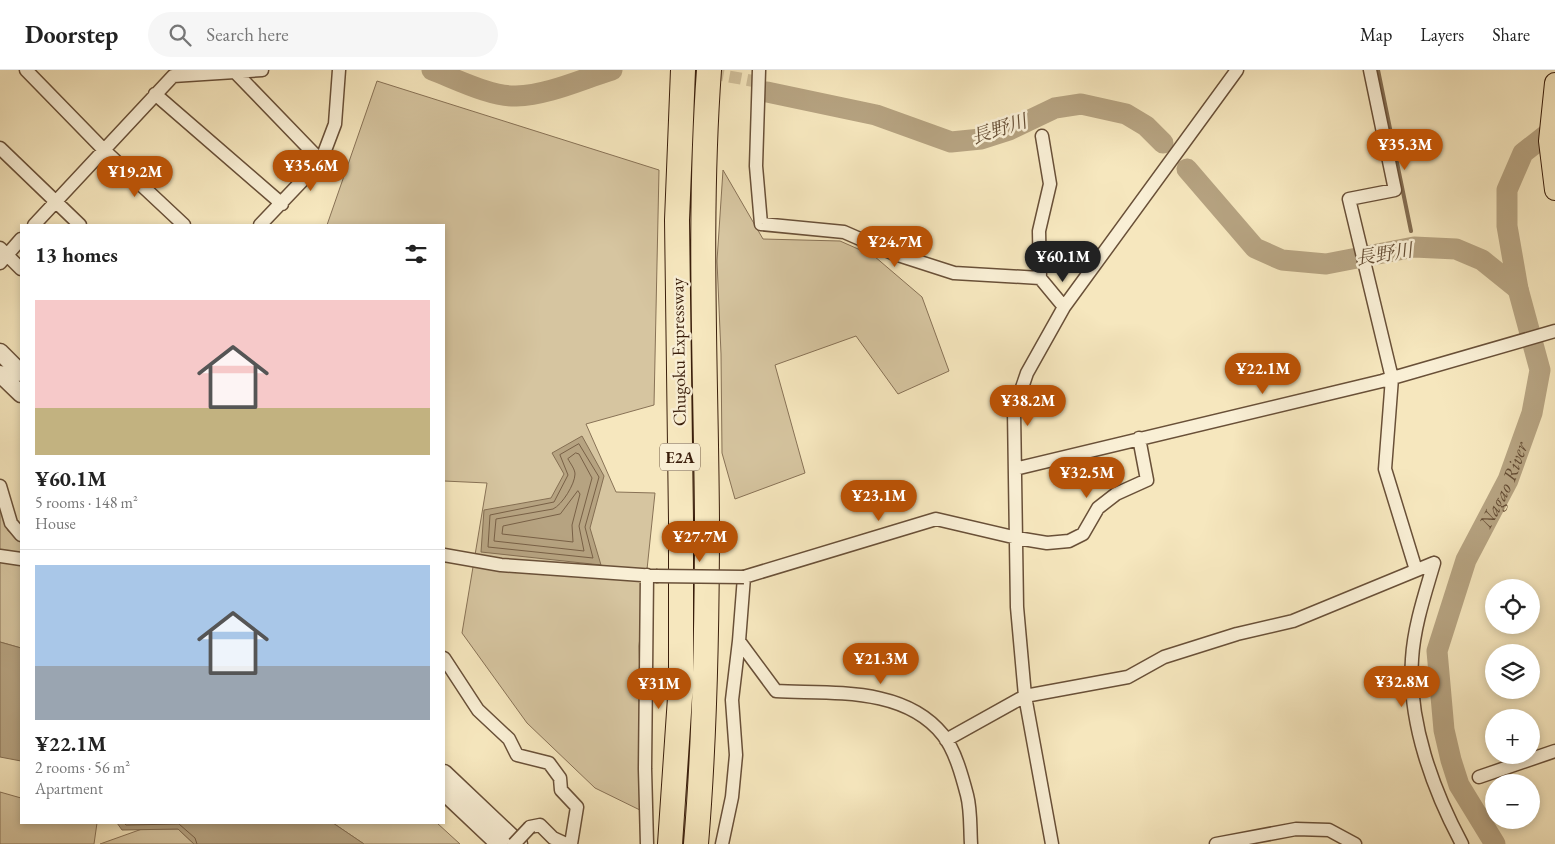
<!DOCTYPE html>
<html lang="en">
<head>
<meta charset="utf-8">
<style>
  :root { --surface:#fff; --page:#f6f6f6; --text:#222; --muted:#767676; --line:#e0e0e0; --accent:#b45309 }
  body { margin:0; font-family:"EB Garamond","Noto Serif JP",serif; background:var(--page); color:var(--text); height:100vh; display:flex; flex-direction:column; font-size:19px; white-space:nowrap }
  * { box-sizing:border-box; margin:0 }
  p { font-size:16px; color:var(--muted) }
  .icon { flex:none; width:28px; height:28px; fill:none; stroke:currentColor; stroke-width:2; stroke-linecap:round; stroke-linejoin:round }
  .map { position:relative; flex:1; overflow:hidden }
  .details { position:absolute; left:20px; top:154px; width:425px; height:600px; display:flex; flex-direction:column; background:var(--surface); border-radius:0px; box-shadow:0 2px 8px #0003 }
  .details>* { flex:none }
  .fabs { position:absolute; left:1485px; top:509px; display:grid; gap:10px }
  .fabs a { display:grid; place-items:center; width:55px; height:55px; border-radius:50%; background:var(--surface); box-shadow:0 2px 8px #0003; font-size:25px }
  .price { position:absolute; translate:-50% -42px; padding:0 11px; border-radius:18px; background:var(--accent); color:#fff; font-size:16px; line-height:32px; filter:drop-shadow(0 1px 2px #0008) }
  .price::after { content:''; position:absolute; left:50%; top:30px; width:15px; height:11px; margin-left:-8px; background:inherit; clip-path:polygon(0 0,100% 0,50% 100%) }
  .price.selected { background:#222; color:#fff }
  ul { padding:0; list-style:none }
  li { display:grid; align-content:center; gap:10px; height:265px; padding:0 15px }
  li+li { border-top:1px solid var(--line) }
  li span { display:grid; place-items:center; height:155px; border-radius:0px; color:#555 }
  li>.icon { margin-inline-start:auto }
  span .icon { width:90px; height:90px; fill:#fffc; stroke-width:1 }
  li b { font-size:21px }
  h2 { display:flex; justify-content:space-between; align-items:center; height:60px; padding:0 15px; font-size:21px }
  header { display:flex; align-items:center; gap:30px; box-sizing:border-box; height:70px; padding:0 25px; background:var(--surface); border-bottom:1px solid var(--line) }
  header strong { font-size:24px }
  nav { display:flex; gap:28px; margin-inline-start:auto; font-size:18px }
  .search { width:350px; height:45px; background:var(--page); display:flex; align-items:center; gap:12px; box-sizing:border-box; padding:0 18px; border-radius:28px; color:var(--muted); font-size:19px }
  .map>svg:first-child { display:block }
  .green { fill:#d6c5a0; stroke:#887256 }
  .water { fill:#b6a381; stroke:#846e52 }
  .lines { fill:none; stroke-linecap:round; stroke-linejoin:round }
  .shore { stroke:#786046; stroke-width:1 }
  .stream { stroke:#846e52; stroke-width:4 }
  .river { stroke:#b6a381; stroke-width:21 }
  .minor-tunnel { stroke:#d0bf9a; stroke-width:12; stroke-dasharray:12 6; stroke-linecap:butt }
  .minor-casing { stroke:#695038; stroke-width:15 }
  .tertiary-casing { stroke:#695038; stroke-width:19 }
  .primary-casing { stroke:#3a1e0b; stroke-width:22 }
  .motorway-casing { stroke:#3a1e0b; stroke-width:26 }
  .minor { stroke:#f9efd5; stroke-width:12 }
  .tertiary { stroke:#f9efd5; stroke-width:16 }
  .primary { stroke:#f6e7be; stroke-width:20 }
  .motorway { stroke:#f6e7be; stroke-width:24 }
  .minor-bridge-casing { stroke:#695038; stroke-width:15; stroke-linecap:butt }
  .minor-bridge { stroke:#f9efd5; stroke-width:12 }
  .labels { text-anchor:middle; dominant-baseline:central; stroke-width:5; stroke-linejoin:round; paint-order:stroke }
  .shield { fill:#f9efd5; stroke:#735d48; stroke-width:1 }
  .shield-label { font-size:16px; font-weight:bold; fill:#3a1e0b }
  .street-label { font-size:18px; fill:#3a1e0b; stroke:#f9efd5 }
  .water-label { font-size:19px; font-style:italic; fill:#654d34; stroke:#f9efd5 }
</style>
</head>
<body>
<header>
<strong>Doorstep</strong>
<div class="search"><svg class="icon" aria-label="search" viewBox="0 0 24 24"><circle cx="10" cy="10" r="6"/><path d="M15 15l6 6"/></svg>Search here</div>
<nav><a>Map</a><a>Layers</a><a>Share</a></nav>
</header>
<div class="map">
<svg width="1555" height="774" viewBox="0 0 1555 774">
  <rect width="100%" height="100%" fill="#f6e7be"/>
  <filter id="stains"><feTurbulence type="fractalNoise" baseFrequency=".004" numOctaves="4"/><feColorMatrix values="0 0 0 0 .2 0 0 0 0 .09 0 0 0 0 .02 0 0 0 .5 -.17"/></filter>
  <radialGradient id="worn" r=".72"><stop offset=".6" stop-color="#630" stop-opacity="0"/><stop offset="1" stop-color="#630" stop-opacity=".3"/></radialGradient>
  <path class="green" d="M377,11L659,100L654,335L586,354L616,422L655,423L639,576L644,742L595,718L527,653L462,563L487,413L444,411V155H327Z
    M723,100L763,169L840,171L874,186L922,227L949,301L898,324L856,266L775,295L805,403L735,429L722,383L721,284L717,191Z
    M0,439L8,461L21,470V578L0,572Z
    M0,722L21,728V752L97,753L94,774H0Z
    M333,753H437L460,774H364Z
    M142,759H178L194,774H100Z"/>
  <path class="water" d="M582,366L604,406L590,458L601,495L481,482L484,440L551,428L564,404L552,383Z
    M0,572L21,578V691L0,687Z
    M117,753H333L364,774H194L178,759L122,760Z"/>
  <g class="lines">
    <path class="shore" d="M579,374L599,407L585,457L593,488L488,477L490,445L554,432L568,405L560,385Z
      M576,383L579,384L592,408L579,456L584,481L494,471L496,449L553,439C562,435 575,414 575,404C575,399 570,393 568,389Z
      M578,421L580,424L572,455L573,472L502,464L503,456L560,444Z
      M123,752L126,755L179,754L195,768L197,774"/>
    <path class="stream" d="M1378,0L1411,161"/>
    <g class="river">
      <path d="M432,0C456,9 491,27 516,26C549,25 582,9 612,0"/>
      <path d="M767,22L876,45L951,72L981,69L1009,60L1055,38L1081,34L1126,44L1146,56L1163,73"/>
      <path d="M1187,99L1255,178L1282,190L1326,194L1414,177L1456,179L1482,190L1518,219"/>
      <path id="s1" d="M1495,774L1459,715L1451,690L1444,660L1437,581L1466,490L1508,410L1532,343L1540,300L1518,219L1507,156V120L1523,83L1555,58"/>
    </g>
    <path class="minor-tunnel" d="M694,0L759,12"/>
    <g class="minor-casing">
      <path id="minor" d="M26,0L105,81L184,155
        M759,0L756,96L761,154L844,162L892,183L954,203L1040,208L1039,161L1050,114L1042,66
        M1370,0L1395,120L1349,129L1392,308L1385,399L1416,500
        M235,2L262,0
        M155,24L282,134
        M0,78L80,155
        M34,155L173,6L235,2L321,91
        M260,155L321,91L335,54L339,0
        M0,178L21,199
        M0,193L21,169
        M1040,208L1064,237
        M1015,399L1382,311L1555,261
        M0,416L11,453L21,465
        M444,485L501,495L656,506
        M0,486L21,489
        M1434,493C1425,524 1414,556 1412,589C1408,652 1433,720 1462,774
        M444,588L478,640L509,669L517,685L549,693L560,708L561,720L577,737L571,774
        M946,670L1025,626L1128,607L1164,587L1237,564L1293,551L1434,493
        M1479,707L1555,681
        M530,757L540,755L553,768L566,774
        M647,774L645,699L647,505
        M722,774L732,727L736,685L732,630L739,571
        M971,774C970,758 971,740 967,725C962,706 955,680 943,665C904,616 831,624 776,621L739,571L744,507L936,449L1017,468L1047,473L1069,471L1083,464L1098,438L1116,424L1147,410L1139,368
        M1052,774L1025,626L1017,537L1014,341L1027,303L1064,237L1237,0
        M1216,774L1296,759L1329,760L1355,774"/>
    </g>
    <g class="tertiary-casing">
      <path id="tertiary" d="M0,282L21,303
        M0,304L21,324
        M444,703L519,774
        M444,722L499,774"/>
    </g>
    <g class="primary-casing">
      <path id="primary" d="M1555,13L1549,71L1555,120"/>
    </g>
    <g class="motorway-casing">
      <path id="motorway" d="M670,774L681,613V451L677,150L683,0
        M696,774C705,666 707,559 707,451C706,301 698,150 709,0"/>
    </g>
    <use href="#minor" class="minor"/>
    <use href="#tertiary" class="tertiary"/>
    <use href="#primary" class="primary"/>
    <use href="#motorway" class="motorway"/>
    <g class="minor-bridge-casing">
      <path id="minor-bridge" d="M656,506L744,507
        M514,774L530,757"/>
    </g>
    <use href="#minor-bridge" class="minor-bridge"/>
  </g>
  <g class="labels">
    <rect class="shield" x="660" y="373.5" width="40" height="27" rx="4"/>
    <g class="shield-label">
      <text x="680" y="387">E2A</text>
    </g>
    <g class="street-label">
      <text transform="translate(678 282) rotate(-91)">Chugoku Expressway</text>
    </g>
    <g class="water-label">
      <text transform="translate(999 59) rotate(-18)">長野川</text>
      <text transform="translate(1384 184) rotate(-9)">長野川</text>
      <text stroke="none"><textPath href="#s1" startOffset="385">Nagao River</textPath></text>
    </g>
  </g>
  <rect width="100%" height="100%" filter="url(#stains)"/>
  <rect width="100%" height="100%" fill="url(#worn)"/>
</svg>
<div class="fabs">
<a><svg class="icon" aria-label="locate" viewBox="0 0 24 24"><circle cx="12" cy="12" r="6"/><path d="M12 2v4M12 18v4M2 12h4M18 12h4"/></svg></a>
<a><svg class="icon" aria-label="layers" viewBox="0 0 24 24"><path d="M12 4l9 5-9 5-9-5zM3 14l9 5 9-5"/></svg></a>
<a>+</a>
<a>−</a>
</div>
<b class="price" style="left:1405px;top:101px">¥35.3M</b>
<b class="price" style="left:311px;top:122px">¥35.6M</b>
<b class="price" style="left:135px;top:128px">¥19.2M</b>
<b class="price" style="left:895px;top:198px">¥24.7M</b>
<b class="price selected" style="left:1063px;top:213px">¥60.1M</b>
<b class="price" style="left:1263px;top:325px">¥22.1M</b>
<b class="price" style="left:1028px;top:357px">¥38.2M</b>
<b class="price" style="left:1087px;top:429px">¥32.5M</b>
<b class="price" style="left:879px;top:452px">¥23.1M</b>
<b class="price" style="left:700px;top:493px">¥27.7M</b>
<b class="price" style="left:881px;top:615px">¥21.3M</b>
<b class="price" style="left:1402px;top:638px">¥32.8M</b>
<b class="price" style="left:659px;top:640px">¥31M</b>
<section class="details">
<h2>13 homes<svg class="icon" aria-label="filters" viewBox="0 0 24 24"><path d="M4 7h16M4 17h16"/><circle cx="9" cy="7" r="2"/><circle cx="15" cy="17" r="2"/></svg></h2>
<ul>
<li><span style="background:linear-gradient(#f6c9c9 70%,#c2b280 0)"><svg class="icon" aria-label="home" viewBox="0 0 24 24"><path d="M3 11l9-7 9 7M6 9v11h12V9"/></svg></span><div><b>¥60.1M</b><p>5 rooms · 148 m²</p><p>House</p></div></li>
<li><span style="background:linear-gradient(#a9c7e8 65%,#9aa5b1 0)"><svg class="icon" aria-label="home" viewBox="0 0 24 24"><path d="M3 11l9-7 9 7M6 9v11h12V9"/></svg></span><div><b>¥22.1M</b><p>2 rooms · 56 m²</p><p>Apartment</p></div></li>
</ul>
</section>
</div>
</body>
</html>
